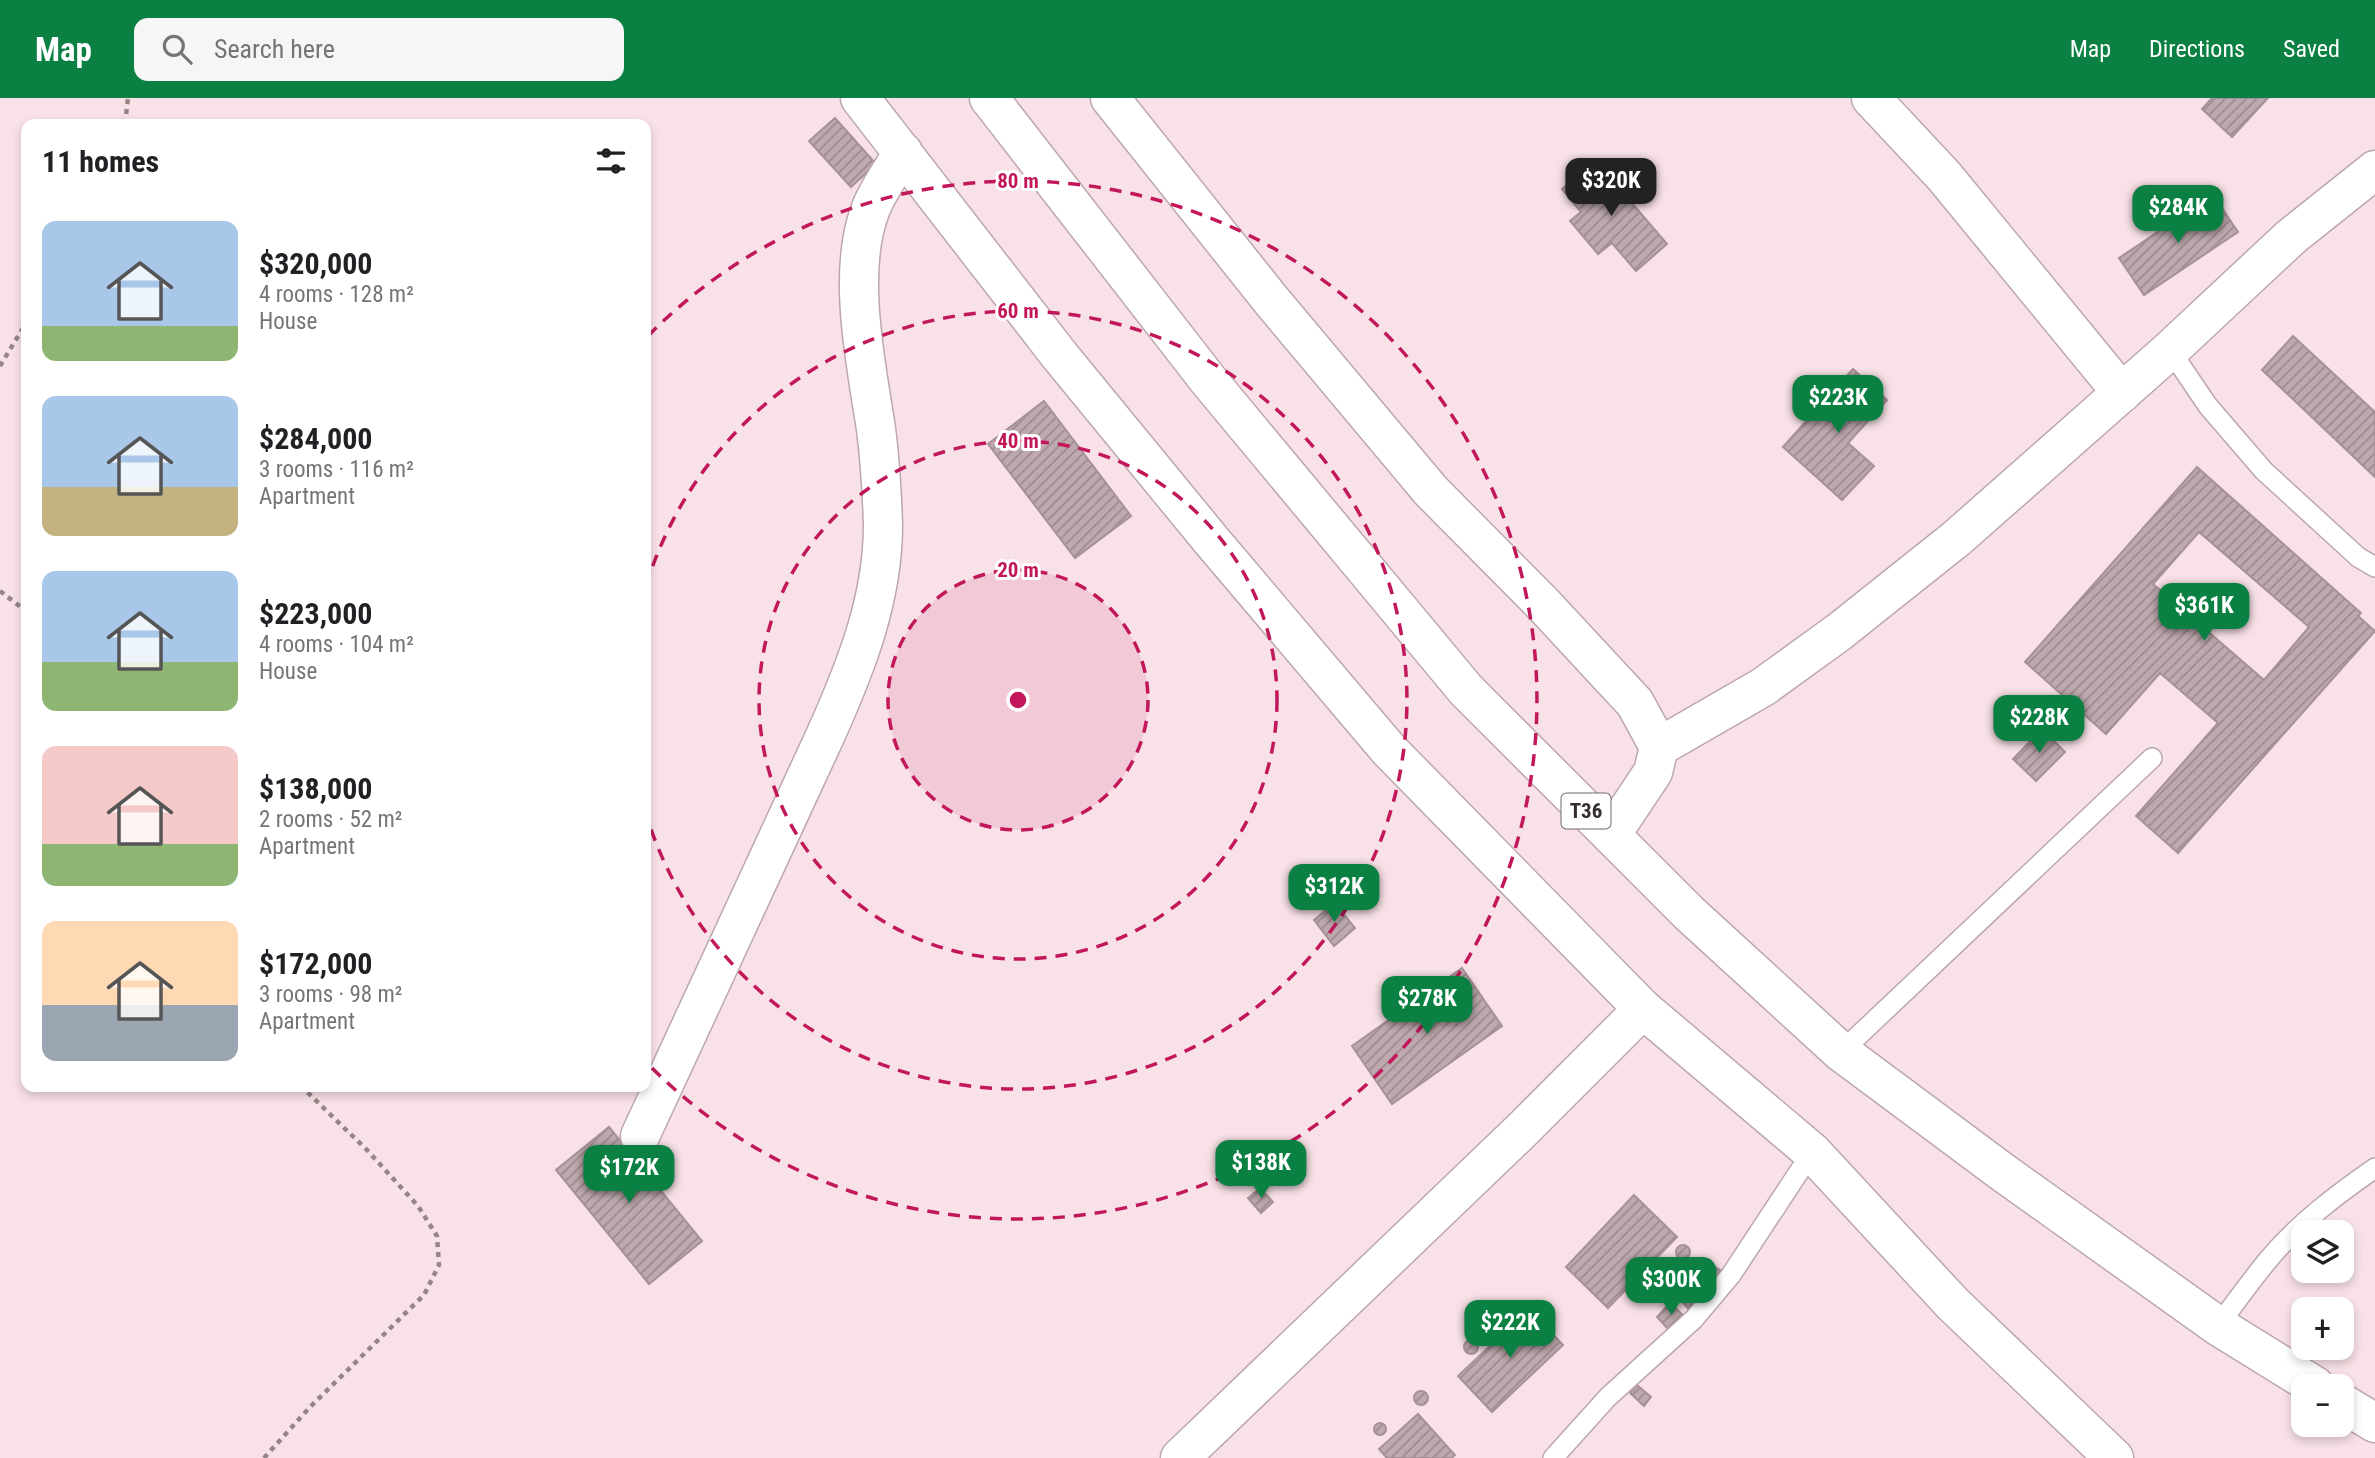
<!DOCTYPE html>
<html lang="en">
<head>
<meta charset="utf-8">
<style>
  :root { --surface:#fff; --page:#f6f6f6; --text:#202124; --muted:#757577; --accent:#0b8043 }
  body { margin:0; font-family:"Roboto Condensed",sans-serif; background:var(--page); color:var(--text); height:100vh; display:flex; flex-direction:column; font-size:26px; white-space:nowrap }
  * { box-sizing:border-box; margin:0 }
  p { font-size:23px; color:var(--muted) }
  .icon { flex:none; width:38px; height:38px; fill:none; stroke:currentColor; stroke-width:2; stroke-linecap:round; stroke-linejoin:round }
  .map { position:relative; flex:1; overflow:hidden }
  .drawer { position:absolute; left:21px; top:21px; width:630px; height:973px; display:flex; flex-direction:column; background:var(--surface); border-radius:14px; box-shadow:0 4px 10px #0003 }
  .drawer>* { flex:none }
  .fabs { position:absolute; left:2291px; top:1122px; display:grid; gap:14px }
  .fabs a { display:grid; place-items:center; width:63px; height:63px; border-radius:14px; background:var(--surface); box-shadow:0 4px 10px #0003; font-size:35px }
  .price { position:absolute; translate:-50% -60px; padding:0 16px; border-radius:14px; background:var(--accent); color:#fff; font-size:23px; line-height:46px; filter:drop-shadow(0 2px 4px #0008) }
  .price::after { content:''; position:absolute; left:50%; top:42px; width:21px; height:16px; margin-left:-10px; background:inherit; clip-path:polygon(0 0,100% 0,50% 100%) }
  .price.selected { background:#222; color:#fff }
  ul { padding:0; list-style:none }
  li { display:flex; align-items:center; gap:21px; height:175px; padding:0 21px }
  li span { display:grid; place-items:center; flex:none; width:196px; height:140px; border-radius:14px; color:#555 }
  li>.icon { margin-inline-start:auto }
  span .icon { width:84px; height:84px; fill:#fffc; stroke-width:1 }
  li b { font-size:30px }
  h2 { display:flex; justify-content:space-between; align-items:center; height:84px; padding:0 21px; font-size:30px }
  header { display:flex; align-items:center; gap:42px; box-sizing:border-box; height:98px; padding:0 35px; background:var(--accent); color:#fff }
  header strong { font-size:33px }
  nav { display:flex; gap:38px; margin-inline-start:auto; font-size:24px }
  .search { width:490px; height:63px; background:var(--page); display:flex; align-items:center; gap:18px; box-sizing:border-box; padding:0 24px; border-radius:14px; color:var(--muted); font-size:26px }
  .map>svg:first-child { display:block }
  .building { fill:url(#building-hatch); stroke:#a69196; stroke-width:2; fill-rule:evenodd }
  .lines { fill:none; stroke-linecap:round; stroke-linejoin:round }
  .lane-casing { stroke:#bca7ac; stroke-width:22 }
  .street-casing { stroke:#bca7ac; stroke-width:41 }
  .highway-casing { stroke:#bca7ac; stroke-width:41 }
  .path { stroke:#958588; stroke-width:4.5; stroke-dasharray:5 5; stroke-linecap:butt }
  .lane { stroke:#fff; stroke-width:19 }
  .street { stroke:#fff; stroke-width:38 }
  .highway { stroke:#fff; stroke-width:38 }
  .ring { fill:none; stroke:#c2185b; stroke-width:3.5; stroke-dasharray:12 9 }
  .labels { text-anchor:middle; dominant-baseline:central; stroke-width:6; stroke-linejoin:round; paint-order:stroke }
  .shield { fill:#fff; stroke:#726b6d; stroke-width:2 }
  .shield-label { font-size:21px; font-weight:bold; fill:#352c2e }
  .centre { fill:#c2185b; stroke:#fff; stroke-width:3.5 }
  .ring-label { font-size:21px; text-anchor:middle; font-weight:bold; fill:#c2185b; stroke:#fff; stroke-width:6; stroke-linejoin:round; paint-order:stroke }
</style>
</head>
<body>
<header>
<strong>Map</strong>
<div class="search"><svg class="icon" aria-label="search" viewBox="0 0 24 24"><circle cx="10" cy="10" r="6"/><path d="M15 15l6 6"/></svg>Search here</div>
<nav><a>Map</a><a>Directions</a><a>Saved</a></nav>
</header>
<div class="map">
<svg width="2375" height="1360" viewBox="0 0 2375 1360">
  <defs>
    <pattern id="building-hatch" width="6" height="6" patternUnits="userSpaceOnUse" patternTransform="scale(1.75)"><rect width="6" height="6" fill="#bea9ae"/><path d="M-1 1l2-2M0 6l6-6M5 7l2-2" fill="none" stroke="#9b8a8e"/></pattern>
  </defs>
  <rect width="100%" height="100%" fill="#f9e2e7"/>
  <path class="building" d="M2212,0H2268L2232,39L2202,11Z
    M835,20L876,66L851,89L809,43Z
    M1595,62L1667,146L1636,173L1612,145L1598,156L1570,123L1581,114L1562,91Z
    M2213,97L2238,134L2144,197L2119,160Z
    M2293,238L2375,314V379L2262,272Z
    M1853,271L1887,302L1848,345L1874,368L1842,402L1783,349Z
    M1044,303L1131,418L1075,460L988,346Z
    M2197,369L2361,515L2358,518L2375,533L2178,755L2136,718L2218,625L2160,575L2106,636L2025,564ZM2199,434L2309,529L2264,582L2153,486Z
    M2042,631L2065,654L2036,683L2013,661Z
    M1335,805L1355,830L1334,848L1314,822Z
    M1462,870L1502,928L1392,1006L1352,948Z
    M609,1029L702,1143L649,1186L556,1072Z
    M1260,1090L1273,1104L1261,1115L1248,1100Z
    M1634,1097L1677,1139L1608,1210L1566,1169Z
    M1676 1154a7 7 0 1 1 14 0a7 7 0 1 1-14 0Z
    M1715,1169L1723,1174L1712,1188L1705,1178L1707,1172Z
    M1702,1184L1712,1196L1691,1214L1681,1202Z
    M1670,1205L1685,1219L1670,1233L1657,1219Z
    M1529,1211L1563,1247L1492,1314L1458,1278Z
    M1487 1229a6 6 0 1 1 12 0a6 6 0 1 1-12 0Z
    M1464 1249a7 7 0 1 1 14 0a7 7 0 1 1-14 0Z
    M1637,1287L1651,1299L1644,1308L1630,1295Z
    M1414 1300a7 7 0 1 1 14 0a7 7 0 1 1-14 0Z
    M1418,1316L1455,1357L1451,1360H1387L1379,1351Z
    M1374 1331a6 6 0 1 1 12 0a6 6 0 1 1-12 0Z"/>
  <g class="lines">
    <g class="lane-casing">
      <path id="lane" d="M2170,252L2208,308L2264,373L2358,459L2375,469
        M1841,954L2152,660
        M2218,1228C2234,1206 2250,1184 2268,1162C2298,1126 2336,1097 2375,1070
        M1553,1360L1608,1299L1694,1221L1731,1177L1812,1054"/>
    </g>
    <g class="street-casing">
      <path id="street" d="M860,0L1060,258L1211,442L1389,652L1643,911L1812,1054L1953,1206L2114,1360
        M1110,0L1271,202L1431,393L1544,507L1635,605L1659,649L1653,674L1611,737
        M1871,0L1944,78L2122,295
        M1659,649L1763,589L1839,534L1957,440L2170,252L2291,139L2375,72
        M640,1038L826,636C856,569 883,501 883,427C882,395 880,362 876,331C866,265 846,173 871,110C879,90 893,72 903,54
        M1180,1360L1522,1032L1643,911"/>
    </g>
    <g class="highway-casing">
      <path id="highway" d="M989,0L1209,283L1466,592L1690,816L1841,954L2001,1073L2218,1228L2315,1288
        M2342,1305L2375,1325"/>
    </g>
    <path class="path" d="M125,26L128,0
      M0,268L26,225
      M0,493L26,513
      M264,1360L310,1309L424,1197L439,1167L437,1138L418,1108L367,1052L302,989"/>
    <use href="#lane" class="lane"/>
    <use href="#street" class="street"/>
    <use href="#highway" class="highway"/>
  </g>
  <circle cx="1018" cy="602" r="130" fill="#c2185b" fill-opacity=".12"/>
  <g class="ring">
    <circle cx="1018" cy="602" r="130"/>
    <circle cx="1018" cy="602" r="259"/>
    <path d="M646 488A389 389 0 1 1 646 716"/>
    <path d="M648 238A519 519 0 1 1 648 966"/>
  </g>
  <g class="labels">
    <rect class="shield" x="1561.5" y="695.5" width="49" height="35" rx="5"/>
    <g class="shield-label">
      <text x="1586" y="713">T36</text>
    </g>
  </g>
  <circle cx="1018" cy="602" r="10" class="centre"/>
  <g class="ring-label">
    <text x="1018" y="90">80 m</text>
    <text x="1018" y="220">60 m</text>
    <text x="1018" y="350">40 m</text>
    <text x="1018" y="479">20 m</text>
  </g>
</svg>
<div class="fabs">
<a><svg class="icon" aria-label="layers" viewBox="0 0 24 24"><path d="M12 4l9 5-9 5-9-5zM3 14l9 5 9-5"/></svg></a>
<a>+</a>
<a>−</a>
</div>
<b class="price selected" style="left:1611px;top:120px">$320K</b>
<b class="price" style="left:2178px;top:147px">$284K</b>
<b class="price" style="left:1838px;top:337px">$223K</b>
<b class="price" style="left:2204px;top:545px">$361K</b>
<b class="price" style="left:2039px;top:657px">$228K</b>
<b class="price" style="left:1334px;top:826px">$312K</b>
<b class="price" style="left:1427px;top:938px">$278K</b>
<b class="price" style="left:1261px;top:1102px">$138K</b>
<b class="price" style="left:629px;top:1107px">$172K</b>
<b class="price" style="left:1671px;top:1219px">$300K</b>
<b class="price" style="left:1510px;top:1262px">$222K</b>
<section class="drawer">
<h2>11 homes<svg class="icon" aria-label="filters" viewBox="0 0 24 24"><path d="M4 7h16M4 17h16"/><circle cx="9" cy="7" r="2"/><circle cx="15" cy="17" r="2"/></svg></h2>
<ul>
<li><span style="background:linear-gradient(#a9c7e8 75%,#8fb573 0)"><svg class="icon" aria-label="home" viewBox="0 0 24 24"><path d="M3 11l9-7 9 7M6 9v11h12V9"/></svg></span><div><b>$320,000</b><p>4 rooms · 128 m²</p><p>House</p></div></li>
<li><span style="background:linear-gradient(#a9c7e8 65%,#c2b280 0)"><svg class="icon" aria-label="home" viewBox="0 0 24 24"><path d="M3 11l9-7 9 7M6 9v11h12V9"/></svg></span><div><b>$284,000</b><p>3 rooms · 116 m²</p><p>Apartment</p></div></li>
<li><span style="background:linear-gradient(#a9c7e8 65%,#8fb573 0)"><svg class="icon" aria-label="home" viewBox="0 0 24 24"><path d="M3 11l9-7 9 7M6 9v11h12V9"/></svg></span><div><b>$223,000</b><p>4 rooms · 104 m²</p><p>House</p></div></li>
<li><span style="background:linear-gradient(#f6c9c9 70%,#8fb573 0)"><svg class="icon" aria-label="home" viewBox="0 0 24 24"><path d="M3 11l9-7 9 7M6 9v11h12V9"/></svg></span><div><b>$138,000</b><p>2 rooms · 52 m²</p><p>Apartment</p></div></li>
<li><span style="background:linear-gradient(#ffd9b3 60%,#9aa5b1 0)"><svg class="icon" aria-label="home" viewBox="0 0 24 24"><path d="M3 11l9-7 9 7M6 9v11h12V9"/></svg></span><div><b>$172,000</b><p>3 rooms · 98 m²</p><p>Apartment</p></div></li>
</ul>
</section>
</div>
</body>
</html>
